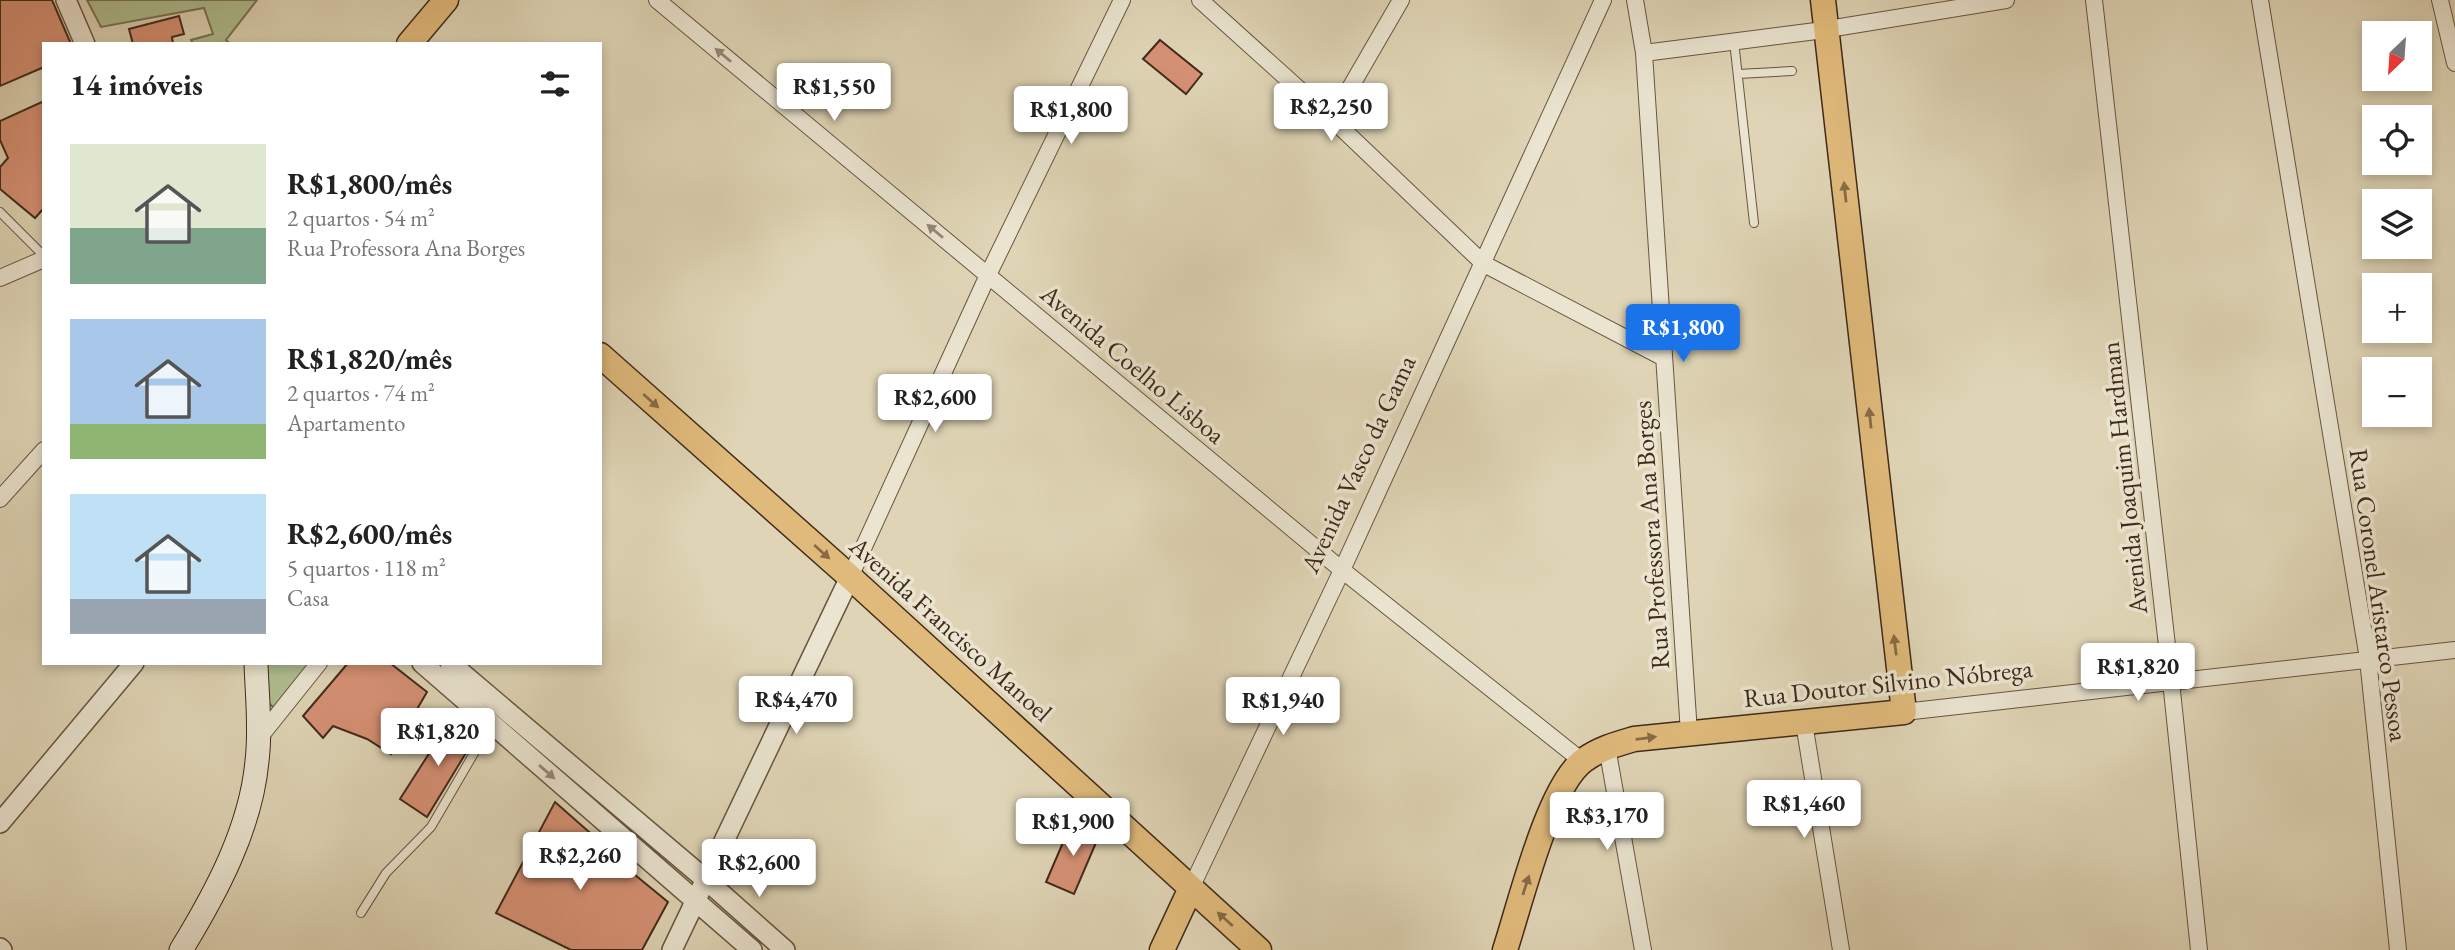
<!DOCTYPE html>
<html lang="pt">
<head>
<meta charset="utf-8">
<style>
  :root { --surface:#fff; --page:#f2f2f2; --text:#222; --muted:#767676; --accent:#1a73e8 }
  body { margin:0; font-family:"EB Garamond",serif; background:var(--page); color:var(--text); height:100vh; display:flex; flex-direction:column; font-size:26px; white-space:nowrap }
  * { box-sizing:border-box; margin:0 }
  p { font-size:23px; color:var(--muted) }
  .icon { flex:none; width:38px; height:38px; fill:none; stroke:currentColor; stroke-width:2; stroke-linecap:round; stroke-linejoin:round }
  .map { position:relative; flex:1; overflow:hidden }
  .side { position:absolute; left:42px; top:42px; width:560px; height:623px; display:flex; flex-direction:column; background:var(--surface); border-radius:0px; box-shadow:0 4px 10px #0003 }
  .side>* { flex:none }
  .needle { width:46px; rotate:205deg }
  .controls { position:absolute; left:2362px; top:21px; display:grid; gap:14px }
  .controls a { display:grid; place-items:center; width:70px; height:70px; border-radius:0px; background:var(--surface); box-shadow:0 4px 10px #0003; font-size:35px }
  .price { position:absolute; translate:-50% -60px; padding:0 16px; border-radius:7px; background:#fff; color:#222; font-size:23px; line-height:46px; filter:drop-shadow(0 2px 4px #0008) }
  .price::after { content:''; position:absolute; left:50%; top:42px; width:21px; height:16px; margin-left:-10px; background:inherit; clip-path:polygon(0 0,100% 0,50% 100%) }
  .price.active { background:var(--accent); color:#fff }
  ul { padding:0; list-style:none }
  li { display:flex; align-items:center; gap:21px; height:175px; padding:0 28px }
  li span { display:grid; place-items:center; flex:none; width:196px; height:140px; border-radius:0px; color:#555 }
  li>.icon { margin-inline-start:auto }
  span .icon { width:84px; height:84px; fill:#fffc; stroke-width:1 }
  li b { font-size:30px }
  h2 { display:flex; justify-content:space-between; align-items:center; height:84px; padding:0 28px; font-size:30px }
  .map>svg:first-child { display:block }
  .green { fill:#afbe90; stroke:#787454; stroke-width:2 }
  .building { fill:#d79175; stroke:#402a19; stroke-width:2 }
  .lines { fill:none; stroke-linecap:round; stroke-linejoin:round }
  .service-casing { stroke:#685540; stroke-width:10 }
  .minor-casing { stroke:#685540; stroke-width:18 }
  .tertiary-casing { stroke:#685540; stroke-width:22 }
  .secondary-casing { stroke:#402a19; stroke-width:25 }
  .primary-casing { stroke:#402a19; stroke-width:27 }
  .service { stroke:#eae4d0; stroke-width:8 }
  .minor { stroke:#eae4d0; stroke-width:16 }
  .tertiary { stroke:#eae4d0; stroke-width:19 }
  .secondary { stroke:#eae4d0; stroke-width:23 }
  .primary { stroke:#e0ba7b; stroke-width:24 }
  .oneway { fill:#958774 }
  .oneway2 { fill:#886b45 }
  .labels { text-anchor:middle; dominant-baseline:central; stroke-width:7; stroke-linejoin:round; paint-order:stroke }
  .street-label { font-size:26px; fill:#402a19; stroke:#eae4d0 }
</style>
</head>
<body>
<div class="map">
<svg width="2455" height="950" viewBox="0 0 2455 950">
  <rect width="100%" height="100%" fill="#dfd5b6"/>
  <filter id="stains"><feTurbulence type="fractalNoise" baseFrequency=".00286" numOctaves="4"/><feColorMatrix values="0 0 0 0 .2 0 0 0 0 .09 0 0 0 0 .02 0 0 0 .5 -.17"/></filter>
  <radialGradient id="worn" r=".72"><stop offset=".6" stop-color="#630" stop-opacity="0"/><stop offset="1" stop-color="#630" stop-opacity=".3"/></radialGradient>
  <path class="green" d="M87,0H257L226,40L230,44H193L191,40L213,34L204,8L101,27Z
    M267,663H319L274,708L268,702Z"/>
  <path class="building" d="M0,0H52L71,44H44V67L0,86Z
    M179,16L184,34L172,37L173,44H133L129,29Z
    M1160,40L1202,74L1186,94L1143,59Z
    M44,101V208L35,218L0,189V167L8,158L0,140V121Z
    M348,663H390L427,692L391,754L367,739L333,726L323,738L303,716Z
    M453,716L475,738L427,817L400,799Z
    M555,802L597,839L622,866L623,865L668,902L642,950H571L496,913Z
    M1074,817L1098,838L1074,894L1046,882Z"/>
  <g class="lines">
    <g class="service-casing">
      <path id="service" d="M1734,41L1754,223
        M1738,74L1792,71
        M0,212L44,256
        M361,913L386,873L431,827L491,724"/>
    </g>
    <g class="minor-casing">
      <path id="minor" d="M657,0L1342,570L1582,761
        M1200,0L1332,119L1484,264L1664,358
        M1635,0L1644,53L1689,733
        M2094,0L2171,681L2199,950
        M2260,0L2368,659L2398,950
        M2440,0L2455,63
        M1644,53L1816,31L2006,0
        M1332,119L1401,0
        M0,278L44,259
        M0,499L44,450
        M850,577L988,275L1122,0
        M1904,712L2455,650
        M1804,723L1841,950
        M259,738L319,663
        M1607,747L1643,950
        M1191,888L1342,570L1603,0"/>
    </g>
    <g class="tertiary-casing">
      <path id="tertiary" d="M66,0L85,44
        M422,663L752,950
        M450,663L705,879L785,950
        M0,823L134,663
        M0,948L2,950
        M672,950L850,577"/>
    </g>
    <g class="secondary-casing">
      <path id="secondary" d="M181,950C216,893 251,828 257,761C261,728 257,696 256,663"/>
    </g>
    <g class="primary-casing">
      <path id="primary" d="M409,44L446,0
        M600,355L850,577L1259,950
        M1162,950L1191,888
        M1505,950C1520,905 1548,786 1584,760C1599,749 1617,744 1634,739L1904,712L1823,0"/>
    </g>
    <use href="#service" class="service"/>
    <use href="#minor" class="minor"/>
    <use href="#tertiary" class="tertiary"/>
    <use href="#secondary" class="secondary"/>
    <use href="#primary" class="primary"/>
  </g>
  <defs><path id="oneway-solid" d="M-6-.8H1V-3.2L6.5 0L1 3.2V.8H-6Z" transform="scale(1.75)"/></defs>
  <g class="oneway">
    <use href="#oneway-solid" transform="translate(723 55) rotate(-140)"/>
    <use href="#oneway-solid" transform="translate(935 231) rotate(-140)"/>
    <use href="#oneway-solid" transform="translate(547 772) rotate(41)"/>
  </g>
  <g class="oneway2">
    <use href="#oneway-solid" transform="translate(1845 192) rotate(-96)"/>
    <use href="#oneway-solid" transform="translate(651 401) rotate(42)"/>
    <use href="#oneway-solid" transform="translate(1870 418) rotate(-96)"/>
    <use href="#oneway-solid" transform="translate(822 552) rotate(42)"/>
    <use href="#oneway-solid" transform="translate(1895 645) rotate(-97)"/>
    <use href="#oneway-solid" transform="translate(1646 738) rotate(-7)"/>
    <use href="#oneway-solid" transform="translate(1526 885) rotate(-72)"/>
    <use href="#oneway-solid" transform="translate(1225 919) rotate(-138)"/>
  </g>
  <g class="labels">
    <g class="street-label">
      <text transform="translate(1133 364) rotate(40)">Avenida Coelho Lisboa</text>
      <text transform="translate(1358 464) rotate(-65)">Avenida Vasco da Gama</text>
      <text transform="translate(2124 478) rotate(-96)">Avenida Joaquim Hardman</text>
      <text transform="translate(1651 535) rotate(-94)">Rua Professora Ana Borges</text>
      <text transform="translate(2379 595) rotate(82)">Rua Coronel Aristarco Pessoa</text>
      <text transform="translate(951 629) rotate(42)">Avenida Francisco Manoel</text>
      <text transform="translate(1888 683) rotate(-6)">Rua Doutor Silvino Nóbrega</text>
    </g>
  </g>
  <rect width="100%" height="100%" filter="url(#stains)"/>
  <rect width="100%" height="100%" fill="url(#worn)"/>
</svg>
<div class="controls">
<a><svg class="needle" viewBox="-14 -14 28 28"><path d="M0-13l5 13h-10z" fill="#e53935"/><path d="M0 13l5-13h-10z" fill="#767676"/></svg></a>
<a><svg class="icon" aria-label="locate" viewBox="0 0 24 24"><circle cx="12" cy="12" r="6"/><path d="M12 2v4M12 18v4M2 12h4M18 12h4"/></svg></a>
<a><svg class="icon" aria-label="layers" viewBox="0 0 24 24"><path d="M12 4l9 5-9 5-9-5zM3 14l9 5 9-5"/></svg></a>
<a>+</a>
<a>−</a>
</div>
<b class="price" style="left:834px;top:123px">R$1,550</b>
<b class="price" style="left:1331px;top:143px">R$2,250</b>
<b class="price" style="left:1071px;top:146px">R$1,800</b>
<b class="price active" style="left:1683px;top:364px">R$1,800</b>
<b class="price" style="left:935px;top:434px">R$2,600</b>
<b class="price" style="left:2138px;top:703px">R$1,820</b>
<b class="price" style="left:796px;top:736px">R$4,470</b>
<b class="price" style="left:1283px;top:737px">R$1,940</b>
<b class="price" style="left:438px;top:768px">R$1,820</b>
<b class="price" style="left:1804px;top:840px">R$1,460</b>
<b class="price" style="left:1607px;top:852px">R$3,170</b>
<b class="price" style="left:1073px;top:858px">R$1,900</b>
<b class="price" style="left:580px;top:892px">R$2,260</b>
<b class="price" style="left:759px;top:899px">R$2,600</b>
<section class="side">
<h2>14 imóveis<svg class="icon" aria-label="filters" viewBox="0 0 24 24"><path d="M4 7h16M4 17h16"/><circle cx="9" cy="7" r="2"/><circle cx="15" cy="17" r="2"/></svg></h2>
<ul>
<li><span style="background:linear-gradient(#dfe7d0 60%,#7fa58c 0)"><svg class="icon" aria-label="home" viewBox="0 0 24 24"><path d="M3 11l9-7 9 7M6 9v11h12V9"/></svg></span><div><b>R$1,800/mês</b><p>2 quartos · 54 m²</p><p>Rua Professora Ana Borges</p></div></li>
<li><span style="background:linear-gradient(#a9c7e8 75%,#8fb573 0)"><svg class="icon" aria-label="home" viewBox="0 0 24 24"><path d="M3 11l9-7 9 7M6 9v11h12V9"/></svg></span><div><b>R$1,820/mês</b><p>2 quartos · 74 m²</p><p>Apartamento</p></div></li>
<li><span style="background:linear-gradient(#bfe0f5 75%,#9aa5b1 0)"><svg class="icon" aria-label="home" viewBox="0 0 24 24"><path d="M3 11l9-7 9 7M6 9v11h12V9"/></svg></span><div><b>R$2,600/mês</b><p>5 quartos · 118 m²</p><p>Casa</p></div></li>
</ul>
</section>
</div>
</body>
</html>
